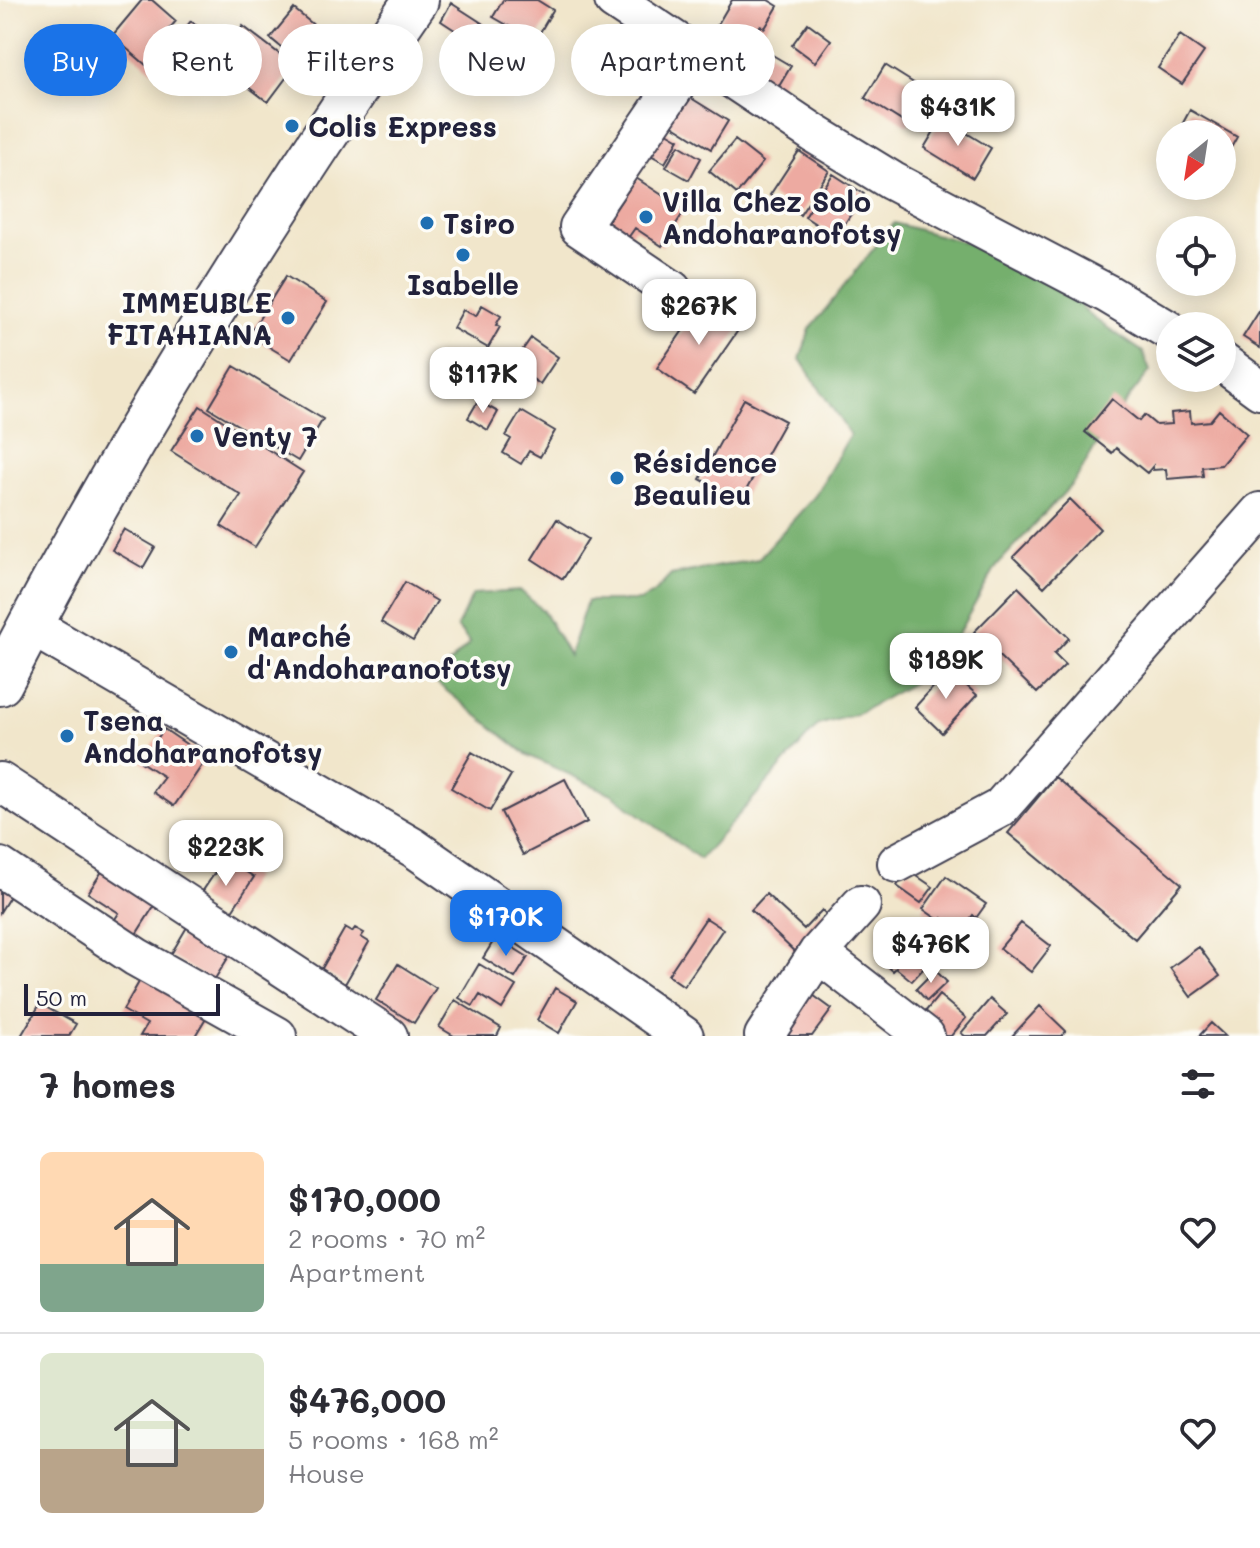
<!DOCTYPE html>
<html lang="en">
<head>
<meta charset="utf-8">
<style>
  :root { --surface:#fff; --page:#f2f2f3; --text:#2b2b33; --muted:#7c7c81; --line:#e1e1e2; --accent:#1a73e8 }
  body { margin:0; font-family:Mali,sans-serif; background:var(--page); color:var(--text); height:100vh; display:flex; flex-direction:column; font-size:30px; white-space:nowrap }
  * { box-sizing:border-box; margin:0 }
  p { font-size:26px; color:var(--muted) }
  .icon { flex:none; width:44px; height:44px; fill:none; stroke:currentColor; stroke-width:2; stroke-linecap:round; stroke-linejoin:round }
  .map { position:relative; height:1036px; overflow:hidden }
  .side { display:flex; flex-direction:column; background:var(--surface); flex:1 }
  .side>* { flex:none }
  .hud { position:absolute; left:24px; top:24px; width:800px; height:72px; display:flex; gap:16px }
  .needle { width:52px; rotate:210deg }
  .buttons { position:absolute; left:1156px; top:120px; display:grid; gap:16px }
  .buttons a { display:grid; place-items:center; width:80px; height:80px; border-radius:50%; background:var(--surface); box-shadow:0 4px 20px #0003; font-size:40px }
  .scale { position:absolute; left:24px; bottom:20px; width:196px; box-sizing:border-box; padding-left:8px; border:4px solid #22223b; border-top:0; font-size:22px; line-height:28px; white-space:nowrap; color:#22223b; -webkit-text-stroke:6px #fdfcf7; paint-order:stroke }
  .price { position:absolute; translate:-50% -68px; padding:0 18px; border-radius:16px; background:#fff; color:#222; font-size:26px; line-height:52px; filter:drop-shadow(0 2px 4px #0008) }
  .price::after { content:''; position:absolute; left:50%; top:48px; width:24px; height:18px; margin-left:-12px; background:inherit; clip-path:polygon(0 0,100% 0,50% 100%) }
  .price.current { background:var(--accent); color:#fff }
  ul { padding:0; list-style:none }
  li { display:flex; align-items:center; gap:24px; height:200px; padding:0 40px }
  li+li { border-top:2px solid var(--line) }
  li span { display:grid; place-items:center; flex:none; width:224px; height:160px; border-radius:12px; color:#555 }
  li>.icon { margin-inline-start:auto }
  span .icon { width:96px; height:96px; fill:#fffc; stroke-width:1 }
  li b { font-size:34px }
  h2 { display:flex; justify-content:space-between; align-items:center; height:96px; padding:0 40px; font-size:34px }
  .tag { padding:0 28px; border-radius:36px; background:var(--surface); box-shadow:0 4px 20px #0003; font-size:28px; line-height:72px }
  .tag.current { background:var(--accent); color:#fff }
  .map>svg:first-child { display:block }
  .forest { fill:#75af6d; stroke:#4c6854; stroke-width:2 }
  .building { fill:#edaaa1 }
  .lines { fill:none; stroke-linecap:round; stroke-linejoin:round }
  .minor-casing { stroke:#413f51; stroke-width:42 }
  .major-casing { stroke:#413f51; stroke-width:48 }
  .minor { stroke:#fff; stroke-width:38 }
  .major { stroke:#fff; stroke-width:44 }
  .poi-dot { fill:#1f6fb2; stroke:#fdfcf7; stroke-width:3 }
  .labels { text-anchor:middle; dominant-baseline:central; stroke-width:7; stroke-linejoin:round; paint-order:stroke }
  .poi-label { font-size:28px; font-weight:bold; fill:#22223b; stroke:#fdfcf7; text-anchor:start }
</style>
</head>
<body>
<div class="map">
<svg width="1260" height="1036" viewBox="0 0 1260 1036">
  <rect width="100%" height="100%" fill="#fdfcf7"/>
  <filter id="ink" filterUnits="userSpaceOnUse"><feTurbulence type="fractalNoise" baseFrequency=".0125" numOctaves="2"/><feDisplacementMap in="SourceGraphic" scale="16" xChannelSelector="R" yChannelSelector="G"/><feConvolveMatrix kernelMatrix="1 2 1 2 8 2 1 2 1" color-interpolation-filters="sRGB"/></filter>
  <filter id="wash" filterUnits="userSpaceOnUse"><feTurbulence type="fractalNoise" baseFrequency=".006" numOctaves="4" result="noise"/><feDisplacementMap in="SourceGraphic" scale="32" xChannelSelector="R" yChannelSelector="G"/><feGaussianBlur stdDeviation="1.8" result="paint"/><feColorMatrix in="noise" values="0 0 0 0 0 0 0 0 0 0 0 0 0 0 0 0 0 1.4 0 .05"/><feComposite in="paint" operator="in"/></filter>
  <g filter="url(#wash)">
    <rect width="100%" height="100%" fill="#f1e6cb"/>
    <path class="forest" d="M894,223L978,246L1048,272L1092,317L1143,352L1150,371L1110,422L1075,481L997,565L952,644L911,684L857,714L818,725L700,859L612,794L527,755L433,680L470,643L457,627L473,594L521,591L544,612L569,656L587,601H640L655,592L671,575L758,559L815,496L850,435L800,359L810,329Z"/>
    <g id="blocks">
      <path class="building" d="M142,0H152L176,21L164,35L176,45L153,71L112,36Z
        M503,0H537L553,10L535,41L493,17Z
        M732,0H768L778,6L765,28L760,26L740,59L708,41Z
        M451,3L485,25L473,42L441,21Z
        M294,9L338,45L327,60L309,46L297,60L270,38Z
        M191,21L231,54L219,68L179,36Z
        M808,23L831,40L815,62L792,45Z
        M243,26L295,66L268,102L230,73L244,54L230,43Z
        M1180,35L1204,52L1182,84L1158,68Z
        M764,50L791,66L778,88L751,73Z
        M885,65L928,92L908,125L865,98Z
        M683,93L728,121L711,149L666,121Z
        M1190,110L1237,137L1222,164V134H1177Z
        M942,118L991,148L973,178L924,148Z
        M660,128L679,139L665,163L645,152Z
        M735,140L763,162L737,194L709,171Z
        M679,145L701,158L689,180L666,167Z
        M799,151L829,171L800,215L770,195Z
        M833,174L864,194L836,237L805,217Z
        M636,178L685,210L662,246L635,228L628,238L606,224Z
        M286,276L327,302L291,360L249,335Z
        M704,300L741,326L694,394L657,368Z
        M482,305L501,316L496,325L500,327L488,348L453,328L463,310L476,316Z
        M1260,310V348L1243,337Z
        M531,338L558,357L540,384L512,365Z
        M234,366L323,419L298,461L209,408Z
        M744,399L785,421L740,501L700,479Z
        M1112,399L1139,421L1144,415L1156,425L1172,424L1171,413L1190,411L1191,423L1210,421L1219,410L1247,434L1221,465L1202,467L1203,476L1167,479L1166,469L1153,470V466L1147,473L1116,448L1112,453L1085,432Z
        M478,401L498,412L488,430L468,418Z
        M200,406L303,472L255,547L221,526L241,495L171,451Z
        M521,411L555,431L540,457L529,451L521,464L503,453L511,439L506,436Z
        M1070,499L1100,529L1044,587L1013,557Z
        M557,519L588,539L563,579L532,559Z
        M124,529L155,547L143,568L112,550Z
        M405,582L437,601L413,641L381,622Z
        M1018,587L1069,638L1054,654L1065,665L1037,693L974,632Z
        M949,670L977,695L942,733L915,707Z
        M164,729L207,758L174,806L153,792L164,777L141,762Z
        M472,752L511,775L490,811L451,788Z
        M1055,777L1182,884L1135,939L1008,833Z
        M565,779L587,822L523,855L501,812Z
        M225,858L254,877L228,917L198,898Z
        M108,862L161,895L135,936L113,922L119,913L88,893Z
        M908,870L933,887L921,903L897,886Z
        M946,876L986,904L976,918L973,915L961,931L942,918L940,921L923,909Z
        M0,879L15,888L0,912Z
        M766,894L804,929L822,910L833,921L799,956L751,910Z
        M706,918L723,929L684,986L668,975Z
        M1021,923L1051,946L1031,972L1000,948Z
        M187,927L231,953L213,982L170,956Z
        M345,928L352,932L355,928L364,933L361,937L369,942L345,984L321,970Z
        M905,929L935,956L912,981L896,968L893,971L879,958Z
        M496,937L528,957L515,978L483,958Z
        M1199,947L1220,976L1191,997L1170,968Z
        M398,964L436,988L414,1023L376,1000Z
        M479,964L516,986L502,1009L480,995L473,1006L459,998Z
        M146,970L210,1011L195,1036H140L147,1024L123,1010Z
        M935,970L947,982L927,1001L916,989Z
        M555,988L577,1001L559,1033L537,1020Z
        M806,990L832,1009L812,1036H776Z
        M939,995L966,1018L951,1036H930L915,1024Z
        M990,999L1007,1014L987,1036H965L961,1033Z
        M455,1000L501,1028L497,1036H454L439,1027Z
        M40,1004L76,1024L69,1036H21Z
        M1040,1006L1066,1031L1062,1036H1012Z
        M1211,1023L1225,1036H1199Z"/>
    </g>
  </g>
  <g filter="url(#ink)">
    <use href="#blocks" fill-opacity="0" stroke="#413f51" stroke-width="2"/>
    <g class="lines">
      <g class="minor-casing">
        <path id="minor" d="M614,0L815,134L892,181L1108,294L1170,331
          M672,290L579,227L697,54
          M1222,362L1260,390
          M30,625L414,848L684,1036
          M0,782L388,1036
          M897,863L1000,808L1260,512
          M0,867L136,957L277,1036
          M818,953L925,1036
          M764,1036L818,953L861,905"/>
      </g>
      <g class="major-casing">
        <path id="major" d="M0,683C123,445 265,220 416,0"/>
      </g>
      <use href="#minor" class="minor"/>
      <use href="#major" class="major"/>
    </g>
  </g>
  <g class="poi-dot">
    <circle cx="292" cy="126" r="8"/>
    <circle cx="646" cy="217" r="8"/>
    <circle cx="427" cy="223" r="8"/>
    <circle cx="463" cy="255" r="8"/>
    <circle cx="288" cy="318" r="8"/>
    <circle cx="197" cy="436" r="8"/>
    <circle cx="617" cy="478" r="8"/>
    <circle cx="231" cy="652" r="8"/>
    <circle cx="67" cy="736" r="8"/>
  </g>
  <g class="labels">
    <g class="poi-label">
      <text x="308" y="126">Colis Express</text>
      <text x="662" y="201">Villa Chez Solo<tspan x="662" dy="32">Andoharanofotsy</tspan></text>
      <text x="443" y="223">Tsiro</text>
      <text x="463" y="284" text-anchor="middle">Isabelle</text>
      <text x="272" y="302" text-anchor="end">IMMEUBLE<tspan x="272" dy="32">FITAHIANA</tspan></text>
      <text x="213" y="436">Venty 7</text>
      <text x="633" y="462">Résidence<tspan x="633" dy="32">Beaulieu</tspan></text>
      <text x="247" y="636">Marché<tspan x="247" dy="32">d'Andoharanofotsy</tspan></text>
      <text x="83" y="720">Tsena<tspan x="83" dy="32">Andoharanofotsy</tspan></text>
    </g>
  </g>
</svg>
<div class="buttons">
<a><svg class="needle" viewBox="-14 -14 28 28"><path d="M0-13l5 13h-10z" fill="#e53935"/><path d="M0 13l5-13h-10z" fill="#7c7c81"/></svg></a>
<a><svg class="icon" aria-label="locate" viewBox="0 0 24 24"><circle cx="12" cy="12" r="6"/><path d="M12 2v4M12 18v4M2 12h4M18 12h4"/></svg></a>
<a><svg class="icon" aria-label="layers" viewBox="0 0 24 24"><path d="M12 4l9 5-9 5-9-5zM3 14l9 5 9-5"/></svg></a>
</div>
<div class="scale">50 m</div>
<b class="price" style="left:958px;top:148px">$431K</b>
<b class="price" style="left:699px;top:347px">$267K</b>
<b class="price" style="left:483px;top:415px">$117K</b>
<b class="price" style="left:946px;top:701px">$189K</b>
<b class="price" style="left:226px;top:888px">$223K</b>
<b class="price current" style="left:506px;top:958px">$170K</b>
<b class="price" style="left:931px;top:985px">$476K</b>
<div class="hud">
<a class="tag current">Buy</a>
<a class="tag">Rent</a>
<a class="tag">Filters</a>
<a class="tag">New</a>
<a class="tag">Apartment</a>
</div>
</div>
<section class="side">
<h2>7 homes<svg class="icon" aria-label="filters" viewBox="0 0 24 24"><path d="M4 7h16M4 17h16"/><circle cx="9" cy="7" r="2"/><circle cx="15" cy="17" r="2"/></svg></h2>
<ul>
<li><span style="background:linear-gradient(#ffd9b3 70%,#7fa58c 0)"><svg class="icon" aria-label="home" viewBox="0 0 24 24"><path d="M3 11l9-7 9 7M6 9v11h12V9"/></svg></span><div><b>$170,000</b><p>2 rooms · 70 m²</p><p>Apartment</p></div><svg class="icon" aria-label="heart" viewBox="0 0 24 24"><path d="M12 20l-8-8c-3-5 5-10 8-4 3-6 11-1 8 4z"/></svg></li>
<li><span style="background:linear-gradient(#dfe7d0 60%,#b9a48a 0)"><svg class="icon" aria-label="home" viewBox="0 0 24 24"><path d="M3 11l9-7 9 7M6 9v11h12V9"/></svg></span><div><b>$476,000</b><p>5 rooms · 168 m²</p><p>House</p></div><svg class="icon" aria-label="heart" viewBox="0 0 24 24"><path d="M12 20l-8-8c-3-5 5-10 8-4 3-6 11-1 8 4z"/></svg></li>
</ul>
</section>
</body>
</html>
